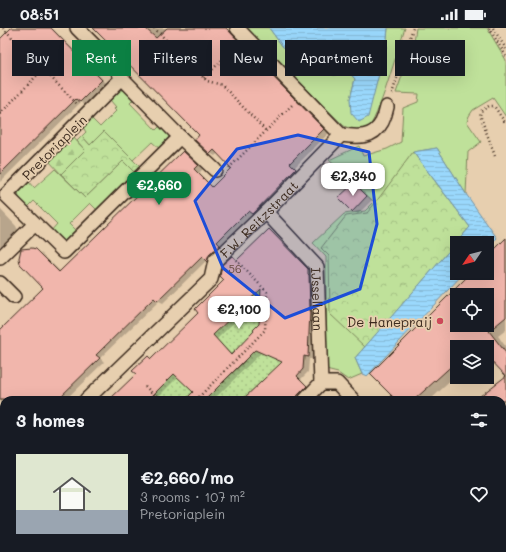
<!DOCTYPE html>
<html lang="en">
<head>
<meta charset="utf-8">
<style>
  :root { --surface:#171b24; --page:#20242c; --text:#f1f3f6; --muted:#9ea1a6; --accent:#0b8043 }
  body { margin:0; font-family:Mali,sans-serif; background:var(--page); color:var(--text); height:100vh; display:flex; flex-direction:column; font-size:15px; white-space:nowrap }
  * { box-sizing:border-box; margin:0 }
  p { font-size:13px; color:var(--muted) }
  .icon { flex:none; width:22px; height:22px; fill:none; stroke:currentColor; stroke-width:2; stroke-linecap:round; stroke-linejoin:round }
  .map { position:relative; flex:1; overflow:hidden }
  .details { position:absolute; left:0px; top:368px; width:506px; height:156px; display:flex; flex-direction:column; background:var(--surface); border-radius:12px 12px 0 0; box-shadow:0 4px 16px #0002 }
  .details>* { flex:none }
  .hud { position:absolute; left:12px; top:12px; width:482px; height:36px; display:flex; gap:8px }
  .needle { width:26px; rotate:235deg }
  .buttons { position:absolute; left:450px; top:208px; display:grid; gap:8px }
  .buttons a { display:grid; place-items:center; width:44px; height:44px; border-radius:0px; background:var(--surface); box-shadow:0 4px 16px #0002; font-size:20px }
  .price { position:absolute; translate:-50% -34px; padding:0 9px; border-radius:8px; background:#fff; color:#222; font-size:13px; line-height:26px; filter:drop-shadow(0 1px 2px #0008) }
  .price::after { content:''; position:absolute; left:50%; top:24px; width:12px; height:9px; margin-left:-6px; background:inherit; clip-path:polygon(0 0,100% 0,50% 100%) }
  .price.current { background:var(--accent); color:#fff }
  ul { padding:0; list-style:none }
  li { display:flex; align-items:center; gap:12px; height:100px; padding:0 16px }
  li span { display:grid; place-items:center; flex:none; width:112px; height:80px; border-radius:0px; color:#555 }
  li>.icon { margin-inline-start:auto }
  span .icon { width:48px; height:48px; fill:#fffc; stroke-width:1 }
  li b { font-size:17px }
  h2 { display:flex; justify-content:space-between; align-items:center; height:48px; padding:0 16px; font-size:17px }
  .tag { padding:0 14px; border-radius:0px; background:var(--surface); box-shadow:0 4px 16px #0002; font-size:14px; line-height:36px }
  .tag.current { background:var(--accent); color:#fff }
  .status { display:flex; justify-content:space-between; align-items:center; height:28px; padding:0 20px; background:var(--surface); direction:ltr }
  .status svg { height:11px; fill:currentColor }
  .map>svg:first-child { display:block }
  .grass { fill:#bfe19a; stroke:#7d865c }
  .forest { fill:url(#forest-firs); stroke:#7d865c }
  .park { fill:url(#park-crowns); stroke:#7d865c }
  .garden { fill:url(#garden-dots); stroke:#7d865c }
  .water { fill:url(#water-rules); stroke:#7492a3 }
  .shadow { fill:#0003; fill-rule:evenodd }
  .building { fill:#f1b6ac; stroke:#3b2a1e; fill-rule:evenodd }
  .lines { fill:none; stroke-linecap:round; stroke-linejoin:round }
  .service-casing { stroke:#3b2a1e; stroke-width:9 }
  .minor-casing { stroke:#3b2a1e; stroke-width:16 }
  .path { stroke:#3b2a1e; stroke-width:2.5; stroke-dasharray:1 3; stroke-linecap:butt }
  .service { stroke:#e7cfaf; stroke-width:6 }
  .minor { stroke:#e7cfaf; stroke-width:13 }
  .marked { fill:#1d4ed8; fill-opacity:0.2; stroke:#1d4ed8; stroke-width:3; stroke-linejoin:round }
  .poi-dot { fill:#d1495b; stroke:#e7cfaf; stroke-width:1.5 }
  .labels { text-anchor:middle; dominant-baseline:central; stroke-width:3.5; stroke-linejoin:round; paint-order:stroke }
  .number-label { font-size:11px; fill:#684d42 }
  .street-label { font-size:13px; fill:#3b2a1e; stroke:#e7cfaf }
  .poi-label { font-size:13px; fill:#3b2a1e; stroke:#e7cfaf; text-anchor:end }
</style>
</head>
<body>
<div class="status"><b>08:51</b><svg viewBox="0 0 49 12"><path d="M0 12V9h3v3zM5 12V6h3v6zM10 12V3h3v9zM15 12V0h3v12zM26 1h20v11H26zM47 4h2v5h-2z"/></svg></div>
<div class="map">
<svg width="506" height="524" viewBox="0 0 506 524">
  <defs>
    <pattern id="forest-firs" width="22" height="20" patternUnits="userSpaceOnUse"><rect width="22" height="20" fill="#bfe19a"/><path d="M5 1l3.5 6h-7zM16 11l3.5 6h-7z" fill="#a5c184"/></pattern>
    <pattern id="park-crowns" width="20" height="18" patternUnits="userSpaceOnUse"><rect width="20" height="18" fill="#bfe19a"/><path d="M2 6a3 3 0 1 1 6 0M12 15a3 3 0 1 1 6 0" fill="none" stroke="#a5c184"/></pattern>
    <pattern id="garden-dots" width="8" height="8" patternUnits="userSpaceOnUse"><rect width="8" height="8" fill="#bfe19a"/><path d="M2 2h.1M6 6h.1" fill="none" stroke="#a5c184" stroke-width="1.8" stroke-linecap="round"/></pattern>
    <pattern id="water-rules" width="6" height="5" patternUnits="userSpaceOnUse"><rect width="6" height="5" fill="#9ad8fc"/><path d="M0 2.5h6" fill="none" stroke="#86bad8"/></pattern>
  </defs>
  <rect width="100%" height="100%" fill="#e7cfaf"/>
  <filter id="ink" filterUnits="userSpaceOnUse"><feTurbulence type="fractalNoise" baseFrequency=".025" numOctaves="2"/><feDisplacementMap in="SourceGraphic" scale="8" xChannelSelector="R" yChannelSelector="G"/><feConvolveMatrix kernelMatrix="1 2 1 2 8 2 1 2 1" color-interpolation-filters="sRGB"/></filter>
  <g filter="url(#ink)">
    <path class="grass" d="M246,0H269L283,19L301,24L311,31L319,40L334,47L349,44L355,51L350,71L380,42L386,19L388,0H405C399,16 378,94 367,101C360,105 351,101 344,98Z
      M416,0H487L506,32V89L493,70L473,82L469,88L467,94L481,114L468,124L466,166L437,120L414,124L470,199L355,330L362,346L348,352L338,345L326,342V229L313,215L344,186L365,183L374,174L329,132L359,118L363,128L387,121L401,114L403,80L418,74L419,66L396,65L414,14Z
      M120,62H125L134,71L130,75L156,102L161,97L169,105V113L161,122L152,114L133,132L104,103L90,117L82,108L86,104L82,98L91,90L100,99L116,83L114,81L116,79L110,72Z
      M123,133L136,146L98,183L90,175L69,196L77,204L68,213H59L50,204L57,196L34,173L27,180L19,172L18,161L27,152L34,160L55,141L85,170Z"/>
    <path class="forest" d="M72,108L85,122L61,146L48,132Z"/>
    <path class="park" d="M104,103L141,140L136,146L123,133L85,170L61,146L85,122L77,113L82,108L90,117Z
      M413,124L470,199L365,319L330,286L329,228L321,220L346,188L367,185L376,174Z"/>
    <path class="garden" d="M245,251L265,264H261L260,270L265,271C259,283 258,290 261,303L256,299L253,302L258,307L232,325L185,372H162L146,356L207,302L247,274L250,277L253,274L246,267Z
      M256,321L289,333L263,352L243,372H205L214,363L211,360L220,357L245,333L242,329L248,323L251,326Z
      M321,520H362L358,524H317Z"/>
    <path class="water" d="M269,0H388L386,19L380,42L368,89L359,94L351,85L350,71L355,51L349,44L334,47L319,40L311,31L301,24L283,19Z
      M437,120L466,166L497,210L487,221V215H457V245H464L367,348L362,346L355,330L470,199L413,124Z"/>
    <path class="shadow" d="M13,0H52L107,56L85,77L81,74L0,154V21Z
      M95,0H227L329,105L295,139L301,145L257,188L253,186L221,218L225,220L212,236L206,233L163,275L159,273L100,330L104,334L65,372H4V444L0,448V304L44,261L35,222L41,225L61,244L183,124L188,127L203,141L199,145L213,159L233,140L218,125L215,128L210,125L200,107Z
      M354,156L359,159L372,172L358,186L353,183Z
      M0,181L16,198L18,202V205L0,226Z
      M269,202L274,205L313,245L315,286L313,331H309L308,344L301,351L311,362L301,372H244L283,334L261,325L213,372H186L194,364L178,349L155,372H111L137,346L148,329L152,331L199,285L225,252L232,229L237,232ZM261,268L260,296L256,303L232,327L217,311Z
      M506,215V302L498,308L506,319V343L487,326V319H457V347L430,372H397L371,346L472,245H487V230ZM457,267H487V297H457Z
      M506,349V423L502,421V372H476Z
      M4,459V520H47L48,521L49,520H93L97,524L101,520H145L141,524H6L0,518V460Z
      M506,472V524H454L458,520H502V476Z
      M195,520H231L227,524H191Z
      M248,520H279L276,524H252Z
      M326,520H354L358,524H322Z
      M364,520H383L382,524H360Z
      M390,520H406L402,524H391Z"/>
    <path class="building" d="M11,0H51L102,52L80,74L76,71L0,146V11Z
      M93,0H145L156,10L167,0H226L324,101L290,135L296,141L252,186L248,183L217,214L220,217L209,227L207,234L202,229L157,273L154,270L96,327L100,330L57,372H0V302L43,260L20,236L19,230L21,221L32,220L36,221L59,244L183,123L198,137L194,141L212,159L231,140L214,122L210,126L195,112L199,107Z
      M354,155L367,168L352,184L338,170Z
      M269,201L308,241V246L309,247L310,282L308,329L304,328L303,341L297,348L307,358L293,372H242L282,334L255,322L205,372H185L193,364L174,346L148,372H109L136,346L132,343L148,328L151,331L198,285L195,281L224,252L220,248L222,237L232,228L237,232ZM261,261L259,296L253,302L254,303L231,327L213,307Z
      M506,210V289L489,303L506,325V372H475L506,348L487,328V319H457V333L414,372H396L370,346L471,245H487V229ZM457,267H487V300L484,297H457Z"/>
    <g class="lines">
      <g class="service-casing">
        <path id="service" d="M382,520L386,524"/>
      </g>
      <g class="minor-casing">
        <g id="minor">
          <path d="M77,0L113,36L122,50L180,109L215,142"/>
          <path d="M237,0L341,107"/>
          <path d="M122,50L6,167L64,224L180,109"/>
          <path id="s1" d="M266,184L317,239L321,355L305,372"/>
          <path d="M0,230L35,196"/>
          <path d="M0,255L14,269"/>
          <path d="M321,355H337L353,372"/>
          <path id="s2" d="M86,372L211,251L215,233L266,184L341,107C357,109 373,111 382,94C384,90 386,84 387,79"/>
          <path d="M0,451L4,447"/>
          <path d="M152,524L156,520"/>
          <path d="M430,524L434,520"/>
        </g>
      </g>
      <path class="path" d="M3,0L78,77
        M154,0L207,53L222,57L266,103
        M489,0L506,28
        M493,0L506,21
        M204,50L236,18
        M392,66L413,0
        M0,86L43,41
        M495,128L480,87L481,83L489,78H494L506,96
        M229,140L292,77
        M145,358L159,372
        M196,372L265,302L267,264L235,231
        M502,454L506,451
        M95,520L99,524
        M42,524L46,520
        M277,524L279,520"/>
      <use href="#service" class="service"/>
      <use href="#minor" class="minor"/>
    </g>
  </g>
  <path class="marked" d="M298,107L369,124L377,196L360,261L285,290L223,240L195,173L237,121Z"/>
  <circle class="poi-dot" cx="440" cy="293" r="4"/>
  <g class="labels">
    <g class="number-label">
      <text x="235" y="240">56</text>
    </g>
    <g class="street-label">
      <text transform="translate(54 119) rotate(-45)">Pretoriaplein</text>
      <text stroke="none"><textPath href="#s2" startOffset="253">F.W. Reitzstraat</textPath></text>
      <text stroke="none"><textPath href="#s1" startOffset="107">IJssellaan</textPath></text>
    </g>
    <g class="poi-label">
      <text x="432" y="293">De Hanepraij</text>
    </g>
  </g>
</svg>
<div class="buttons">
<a><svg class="needle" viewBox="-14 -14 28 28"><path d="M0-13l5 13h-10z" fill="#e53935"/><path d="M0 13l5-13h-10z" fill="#9ea1a6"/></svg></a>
<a><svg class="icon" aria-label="locate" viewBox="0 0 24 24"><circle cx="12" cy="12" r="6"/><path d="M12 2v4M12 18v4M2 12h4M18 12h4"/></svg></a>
<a><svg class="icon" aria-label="layers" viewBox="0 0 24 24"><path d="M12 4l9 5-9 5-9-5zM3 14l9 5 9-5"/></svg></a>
</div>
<b class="price" style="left:353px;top:169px">€2,340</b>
<b class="price current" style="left:159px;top:178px">€2,660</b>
<b class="price" style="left:239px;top:302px">€2,100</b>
<div class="hud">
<a class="tag">Buy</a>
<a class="tag current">Rent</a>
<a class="tag">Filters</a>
<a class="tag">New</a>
<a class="tag">Apartment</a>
<a class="tag">House</a>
</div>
<section class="details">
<h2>3 homes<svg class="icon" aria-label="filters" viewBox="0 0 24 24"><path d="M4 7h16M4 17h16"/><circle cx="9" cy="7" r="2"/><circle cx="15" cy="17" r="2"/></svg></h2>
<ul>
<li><span style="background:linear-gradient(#dfe7d0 70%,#9aa5b1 0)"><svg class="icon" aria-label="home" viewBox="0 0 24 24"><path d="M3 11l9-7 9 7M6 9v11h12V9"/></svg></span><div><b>€2,660/mo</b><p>3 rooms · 107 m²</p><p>Pretoriaplein</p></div><svg class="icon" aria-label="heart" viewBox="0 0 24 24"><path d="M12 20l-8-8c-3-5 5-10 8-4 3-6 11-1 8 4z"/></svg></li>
</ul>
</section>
</div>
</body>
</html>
